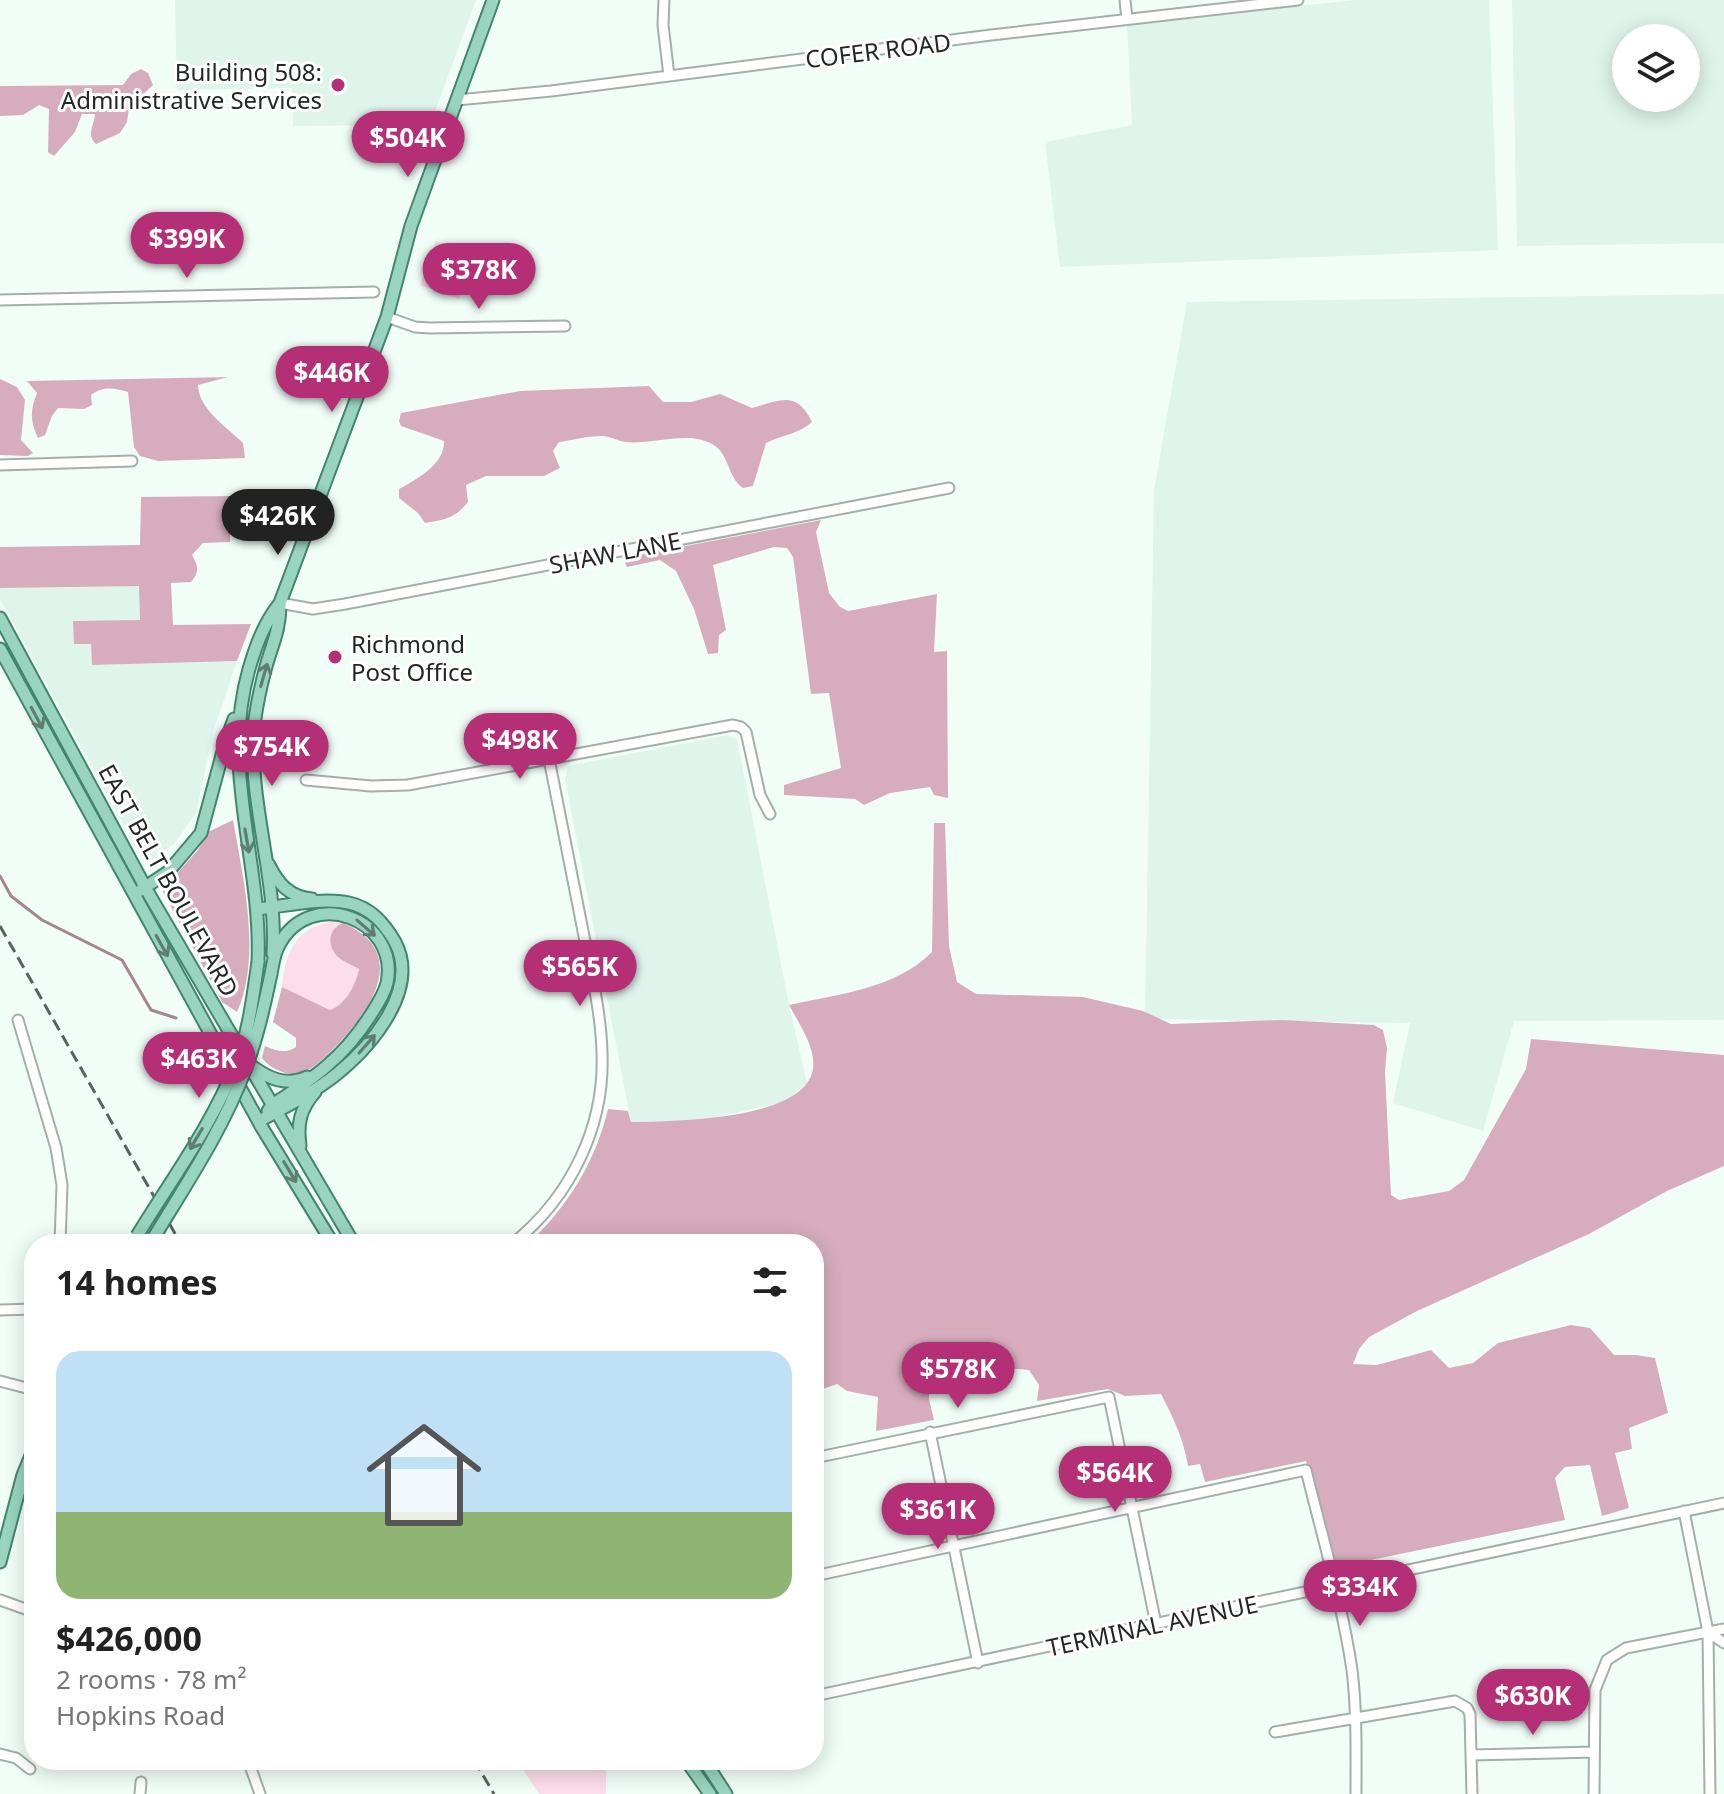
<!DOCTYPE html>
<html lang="en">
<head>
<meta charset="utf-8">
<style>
  :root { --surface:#fff; --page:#f2f2f2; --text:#222; --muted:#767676; --accent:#b42f75 }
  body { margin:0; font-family:"Noto Sans",sans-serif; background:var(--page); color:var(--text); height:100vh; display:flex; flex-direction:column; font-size:30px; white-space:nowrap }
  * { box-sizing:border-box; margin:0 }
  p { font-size:26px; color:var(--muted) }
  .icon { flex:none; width:44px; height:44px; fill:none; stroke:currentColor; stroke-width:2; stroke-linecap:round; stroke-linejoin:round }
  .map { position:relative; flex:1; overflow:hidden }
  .drawer { position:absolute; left:24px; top:1234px; width:800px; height:536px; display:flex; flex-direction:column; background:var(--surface); border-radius:32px; box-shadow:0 4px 20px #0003 }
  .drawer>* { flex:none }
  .buttons { position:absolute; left:1612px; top:24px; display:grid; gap:16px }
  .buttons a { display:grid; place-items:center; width:88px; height:88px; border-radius:50%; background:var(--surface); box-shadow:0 4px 20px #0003; font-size:40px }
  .price { position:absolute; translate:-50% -68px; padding:0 18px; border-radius:28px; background:var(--accent); color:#fff; font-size:26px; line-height:52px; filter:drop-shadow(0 2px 4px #0008) }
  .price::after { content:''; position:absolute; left:50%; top:48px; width:24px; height:18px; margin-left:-12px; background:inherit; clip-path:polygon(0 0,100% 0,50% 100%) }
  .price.active { background:#222; color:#fff }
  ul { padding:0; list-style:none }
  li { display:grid; align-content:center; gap:16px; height:424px; padding:0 32px }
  li span { display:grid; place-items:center; height:248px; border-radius:24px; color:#555 }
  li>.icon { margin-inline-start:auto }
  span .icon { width:144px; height:144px; fill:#fffc; stroke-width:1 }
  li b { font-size:34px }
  h2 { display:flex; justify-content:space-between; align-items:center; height:96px; padding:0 32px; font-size:34px }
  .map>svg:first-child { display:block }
  .built { fill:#dff4eb; fill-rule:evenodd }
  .green { fill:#fcdde9 }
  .forest { fill:#d7adbd }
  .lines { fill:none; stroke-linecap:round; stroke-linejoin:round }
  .stream { stroke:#a28792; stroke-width:3 }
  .minor-casing { stroke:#a3afa9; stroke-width:13 }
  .major-casing { stroke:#43856e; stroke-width:15 }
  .minor { stroke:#fff; stroke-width:9 }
  .major { stroke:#98d4bf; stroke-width:11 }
  .rail { stroke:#5a615e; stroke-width:3; stroke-dasharray:12 6; stroke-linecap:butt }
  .major-bridge-casing { stroke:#43856e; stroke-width:15; stroke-linecap:butt }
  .major-bridge { stroke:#98d4bf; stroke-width:11 }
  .oneway { stroke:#5e7e72 }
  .poi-dot { fill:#b42f75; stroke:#fff; stroke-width:3 }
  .labels { text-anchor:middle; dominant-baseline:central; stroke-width:6; stroke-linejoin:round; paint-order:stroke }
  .street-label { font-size:24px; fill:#232826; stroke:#fff }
  .poi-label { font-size:24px; fill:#232826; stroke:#fff; text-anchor:end }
</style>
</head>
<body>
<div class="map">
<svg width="1724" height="1794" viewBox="0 0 1724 1794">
  <rect width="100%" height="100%" fill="#f1fef8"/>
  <path class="built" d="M175,0H476L430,125L293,126L292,88L177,90Z
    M1356,0H1489L1498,250L1060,267L1045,142L1132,125L1127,24Z
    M1512,0H1724V243L1517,246ZM1626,38H1686V98H1626Z
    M1724,294V1020L1514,1021L1483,1131L1393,1103L1410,1023L1145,1019L1154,490L1187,302Z
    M139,585L140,620L91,644L92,665L237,661L213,732L196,813L174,844L145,864L0,599V588Z
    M727,735L737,739L789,1005L807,1083L785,1102L703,1120L631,1122L565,779L568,766Z"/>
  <path class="green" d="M436,241L476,255L459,299L420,285Z
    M330,922L343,923L335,926L338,958L359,969C357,984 345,1005 330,1010L282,987C285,954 295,928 330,922Z
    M517,1760H606V1794H539Z"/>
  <path class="forest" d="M141,69L148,73L153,85L129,108L127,122L120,133L96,144C86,135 94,126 95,114H82L75,132L54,156L48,152L49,109L39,105L23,115L0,116V86L123,85L131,74Z
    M228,377L198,385C199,410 226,426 243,443L245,458L158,461L140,456L134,447L128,392C113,388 104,386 91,395L92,405L84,409L58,408L52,416L45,435L38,438C30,421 30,410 37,393L27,381Z
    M0,379L17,387L25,400L21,440L33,453L28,456L0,455Z
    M649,386L663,402H691L720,394L752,408C780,400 797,390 812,422C799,434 782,435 766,443L753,486L743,488C727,477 730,454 712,444C688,430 652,445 626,442C618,441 610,436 602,436C588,436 573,440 559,442L553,451L560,468L544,476H486L466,485L468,502C456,518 444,520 425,523L418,513L399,498V489C417,479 445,464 444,441L401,426L399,421L401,413L520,391Z
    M231,496L230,542L203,543L192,555C198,566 200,571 191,582L171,583L173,625L251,624L237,661L92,665L91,644H74L73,621L140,620L139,586L0,588V547L140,545L141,497Z
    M821,520L816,532L829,593L840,607L848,611L937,594L934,652L947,651L948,798L934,795L930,787L890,793L864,805L855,799L784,795V785L841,768L829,693L811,694L793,557L787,548L774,547L713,565L726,630L719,635L718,653L708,654L694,609L676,571L660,560L627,567L623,558Z
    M233,820C243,877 262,957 237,1012L222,1002L162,890L198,850L208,832Z
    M934,823H945L949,946L957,982L976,994L1083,997L1143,1011L1171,1024L1282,1020L1374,1025L1383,1030L1387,1048L1385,1072L1391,1195L1399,1200L1449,1191L1464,1180L1526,1069L1531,1039L1724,1055V1166L1667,1191L1589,1234L1417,1311L1369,1337L1359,1349L1353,1364L1377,1365L1431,1350L1449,1368L1473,1363L1498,1343L1571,1325L1590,1328L1614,1355H1636L1655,1358L1668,1413L1629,1428L1632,1449L1615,1453L1629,1508L1602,1516L1590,1465L1565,1467L1555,1478L1565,1520L1337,1567L1306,1461L1205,1482L1200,1464L1188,1466C1184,1440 1173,1417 1161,1394L1125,1396L1108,1389L1037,1401L1039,1385L1029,1370L1009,1368L948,1374L929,1387V1399L934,1420L876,1431L878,1397L847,1391L837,1384L814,1392V1244H528C568,1206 595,1163 608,1109L628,1111L631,1122C671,1121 805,1121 813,1069C816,1047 799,1024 789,1005C839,994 895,989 932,952Z
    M343,923C411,952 371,1011 335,1047C326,1056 313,1070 301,1073C287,1077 269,1068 262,1058L265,1046C277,1051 285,1054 296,1047V1038L273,1022L282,987L330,1010C345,1005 356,985 359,969C352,965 341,961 336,955C326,943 330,927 343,923Z"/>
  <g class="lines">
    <path class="stream" d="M0,876L11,896L42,920L122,960L151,1010L176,1018"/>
    <g class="minor-casing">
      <path id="minor" d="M664,0L663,25L669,76
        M1125,0L1127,19
        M457,100L551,91L991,35L1298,0
        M0,300L374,292
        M387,317L415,327L430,328L565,326
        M0,465L132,461
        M280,603L313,609L345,604L949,488
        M306,780L371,786L408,785L733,725L741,727L746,732L760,795L770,814
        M18,1020L56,1148L62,1185L60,1244
        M512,1244C570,1198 605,1127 602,1053C601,1010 590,968 582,926C571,870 560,815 549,759
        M0,1310L34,1309
        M0,1381L34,1390
        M930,1432L978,1663
        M814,1458L1109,1397L1156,1624
        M1684,1511L1708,1632L1710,1794
        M814,1576L1306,1470C1322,1536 1342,1602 1352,1670C1357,1711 1356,1753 1356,1794
        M0,1600L34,1612
        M1708,1632L1724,1643
        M814,1696L1724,1503
        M1275,1732L1455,1701L1467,1708L1470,1714L1472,1794
        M0,1754L16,1758L30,1769
        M1472,1755L1594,1752
        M248,1760L260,1794
        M140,1794L141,1782
        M1594,1794L1595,1690L1607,1660L1626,1648L1724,1629"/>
    </g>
    <g class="major-casing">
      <path id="major" d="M0,618L150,896L354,1244
        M0,649L261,1126L333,1244
        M269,865C278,884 290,897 312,899
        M141,890L168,872L201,833L225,744L234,719
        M257,909C286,906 321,897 349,903C371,908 384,923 395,942C420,989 372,1045 338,1073C315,1092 285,1107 259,1121
        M273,954C277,882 252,812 253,741C254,715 260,688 267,663C274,640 280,628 280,604
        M258,962C262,861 220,770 249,669C256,645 264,623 280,603L387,317L411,226L493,0
        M250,1065C268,1078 285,1087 307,1077
        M268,1111L272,1105C314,1078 343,1058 370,1016C377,1005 384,995 387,983C400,918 310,886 279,945C274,953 273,964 271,974
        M300,1146C297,1124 300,1109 315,1092
        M0,1562L23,1475L34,1448
        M686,1760L710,1794
        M704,1760L726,1794"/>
    </g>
    <use href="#minor" class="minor"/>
    <use href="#major" class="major"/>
    <path class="rail" d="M0,926L181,1244
      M474,1760L494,1794"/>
    <g class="major-bridge-casing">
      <path id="major-bridge" d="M137,1236C171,1180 212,1125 236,1064C249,1032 253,996 258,962
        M150,1244C184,1187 222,1132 245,1070C257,1039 264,1007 271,974"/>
    </g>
    <use href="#major-bridge" class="major-bridge"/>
  </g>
  <defs><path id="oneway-shaft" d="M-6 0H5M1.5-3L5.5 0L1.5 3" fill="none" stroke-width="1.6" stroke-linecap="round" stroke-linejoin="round" transform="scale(2)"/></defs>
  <g class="oneway">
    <use href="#oneway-shaft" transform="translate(264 675) rotate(-74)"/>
    <use href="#oneway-shaft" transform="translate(37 718) rotate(62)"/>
    <use href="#oneway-shaft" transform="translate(247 841) rotate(80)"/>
    <use href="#oneway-shaft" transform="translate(366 928) rotate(41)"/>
    <use href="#oneway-shaft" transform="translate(162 946) rotate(61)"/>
    <use href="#oneway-shaft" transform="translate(367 1044) rotate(-49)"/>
    <use href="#oneway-shaft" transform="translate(196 1139) rotate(121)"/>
    <use href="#oneway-shaft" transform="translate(290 1172) rotate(59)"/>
  </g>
  <g class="poi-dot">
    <circle cx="338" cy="85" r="8"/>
    <circle cx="335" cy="657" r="8"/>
  </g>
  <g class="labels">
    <g class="street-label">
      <text transform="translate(878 50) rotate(-7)">COFER ROAD</text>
      <text transform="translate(615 552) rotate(-11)">SHAW LANE</text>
      <text transform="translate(169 880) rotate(61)">EAST BELT BOULEVARD</text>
      <text transform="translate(1152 1625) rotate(-12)">TERMINAL AVENUE</text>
    </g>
    <g class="poi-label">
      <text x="322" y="71">Building 508:<tspan x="322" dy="28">Administrative Services</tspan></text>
      <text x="351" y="643" text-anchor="start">Richmond<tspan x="351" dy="28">Post Office</tspan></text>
    </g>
  </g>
</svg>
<div class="buttons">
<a><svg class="icon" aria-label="layers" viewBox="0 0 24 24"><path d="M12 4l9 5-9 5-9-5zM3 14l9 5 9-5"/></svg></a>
</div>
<b class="price" style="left:408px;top:179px">$504K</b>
<b class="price" style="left:187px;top:280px">$399K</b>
<b class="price" style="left:479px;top:311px">$378K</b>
<b class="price" style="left:332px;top:414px">$446K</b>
<b class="price active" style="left:278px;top:557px">$426K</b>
<b class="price" style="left:520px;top:781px">$498K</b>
<b class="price" style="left:272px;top:788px">$754K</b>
<b class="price" style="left:580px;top:1008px">$565K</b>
<b class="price" style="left:199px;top:1100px">$463K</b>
<b class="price" style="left:958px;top:1410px">$578K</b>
<b class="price" style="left:1115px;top:1514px">$564K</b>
<b class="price" style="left:938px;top:1551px">$361K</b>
<b class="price" style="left:1360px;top:1628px">$334K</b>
<b class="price" style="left:1533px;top:1737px">$630K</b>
<section class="drawer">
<h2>14 homes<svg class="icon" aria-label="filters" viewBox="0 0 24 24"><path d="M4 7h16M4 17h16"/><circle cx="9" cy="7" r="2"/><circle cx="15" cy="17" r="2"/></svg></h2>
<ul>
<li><span style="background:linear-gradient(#bfe0f5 65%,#8fb573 0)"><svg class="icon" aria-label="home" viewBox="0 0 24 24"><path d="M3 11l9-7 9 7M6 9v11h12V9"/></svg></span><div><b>$426,000</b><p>2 rooms · 78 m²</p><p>Hopkins Road</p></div></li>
</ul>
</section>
</div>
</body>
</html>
